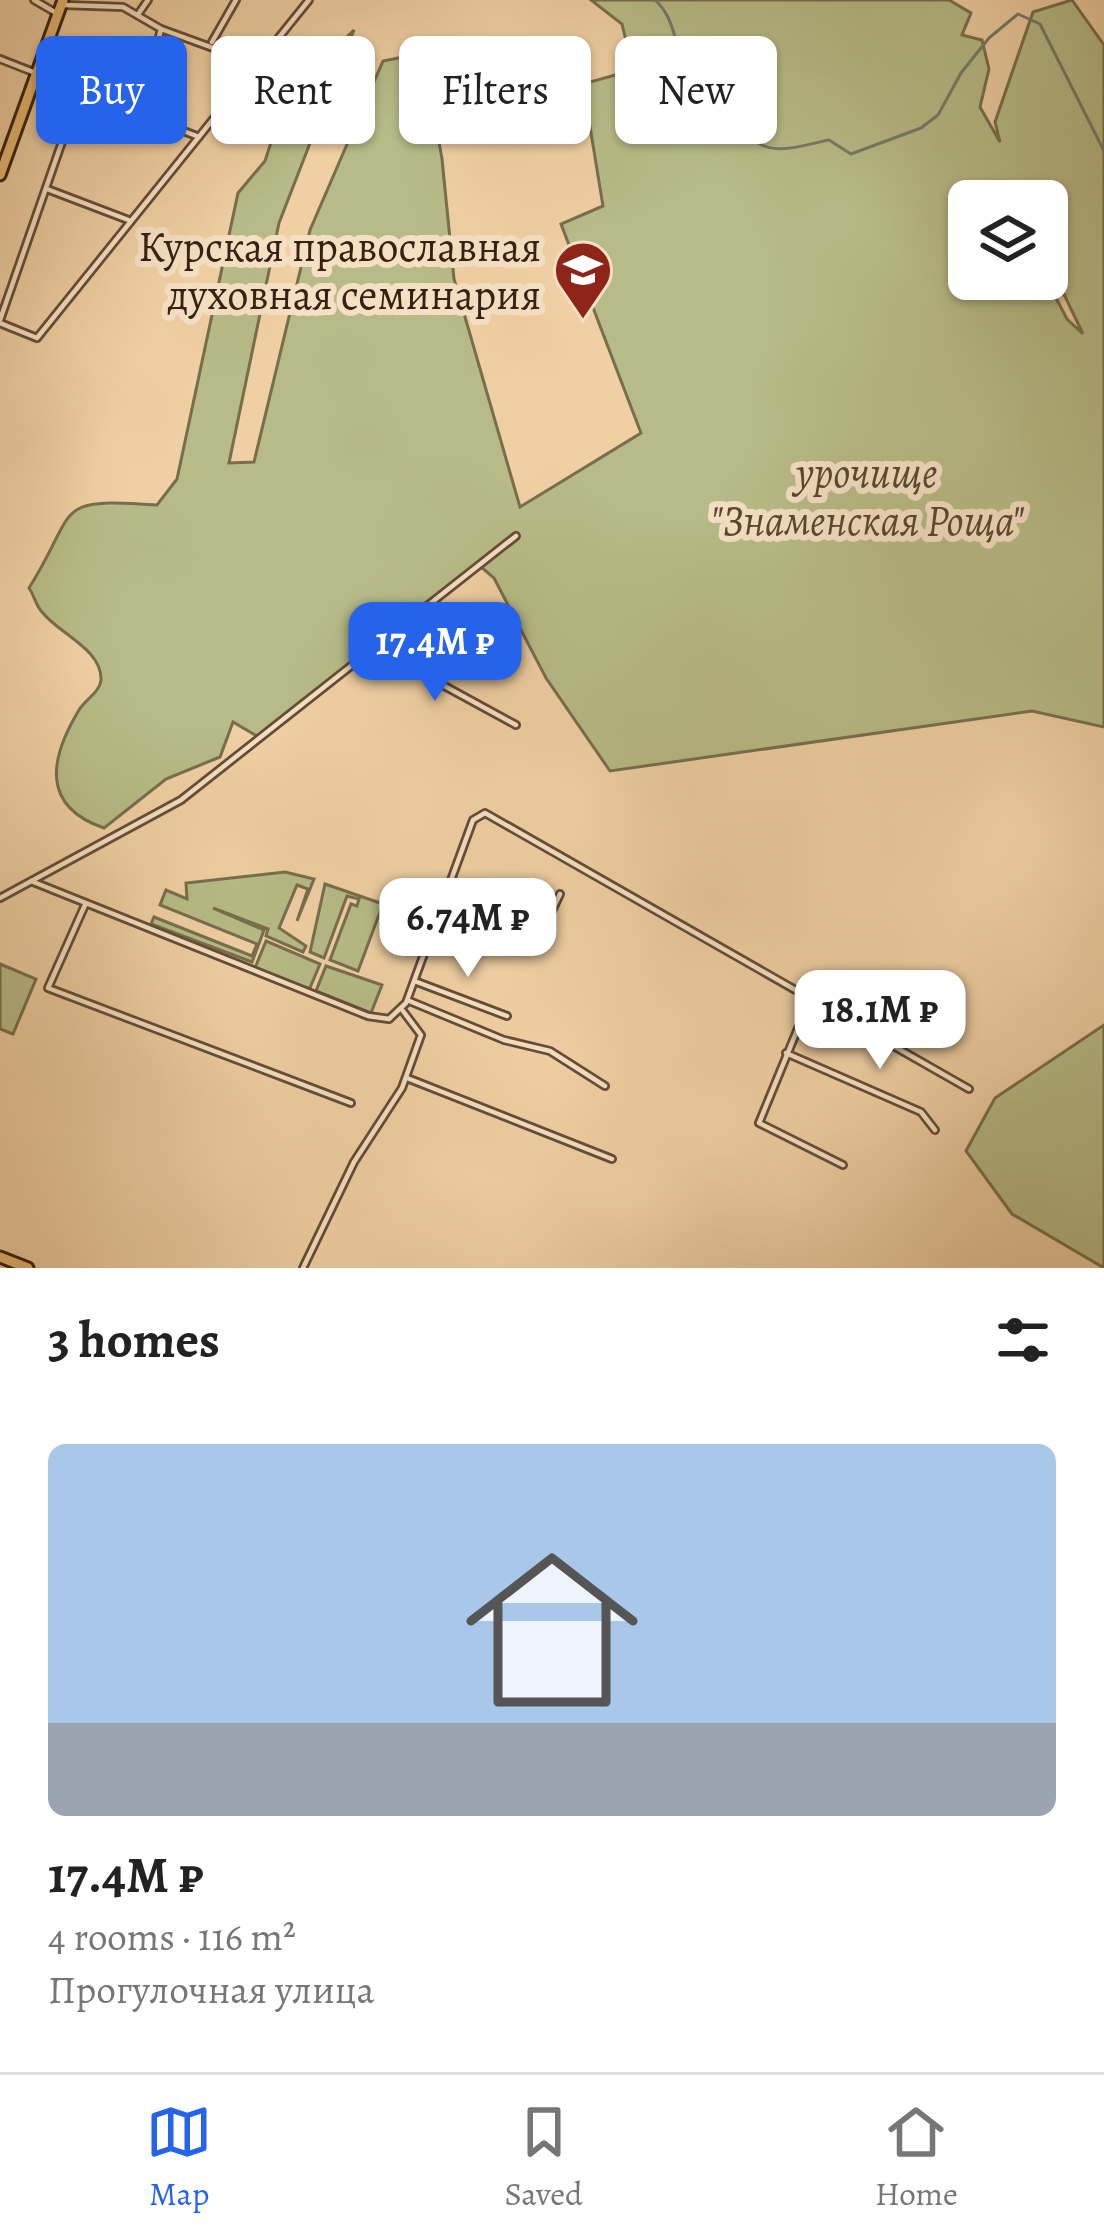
<!DOCTYPE html>
<html lang="en">
<head>
<meta charset="utf-8">
<style>
  :root { --surface:#fff; --page:#f6f6f6; --text:#222; --muted:#767676; --line:#e0e0e0; --accent:#2563eb }
  body { margin:0; font-family:Alegreya,serif; background:var(--page); color:var(--text); height:100vh; display:flex; flex-direction:column; font-size:45px; white-space:nowrap }
  * { box-sizing:border-box; margin:0 }
  p { font-size:39px; color:var(--muted) }
  .icon { flex:none; width:66px; height:66px; fill:none; stroke:currentColor; stroke-width:2; stroke-linecap:round; stroke-linejoin:round }
  .map { position:relative; height:1268px; overflow:hidden }
  .drawer { display:flex; flex-direction:column; background:var(--surface); flex:1 }
  .drawer>* { flex:none }
  .banner { position:absolute; left:36px; top:36px; width:1032px; height:108px; display:flex; gap:24px }
  .controls { position:absolute; left:948px; top:180px; display:grid; gap:24px }
  .controls a { display:grid; place-items:center; width:120px; height:120px; border-radius:18px; background:var(--surface); box-shadow:0 3px 9px #0004; font-size:60px }
  .price { position:absolute; translate:-50% -102px; padding:0 27px; border-radius:24px; background:#fff; color:#222; font-size:39px; line-height:78px; filter:drop-shadow(0 3px 6px #0008) }
  .price::after { content:''; position:absolute; left:50%; top:72px; width:36px; height:27px; margin-left:-18px; background:inherit; clip-path:polygon(0 0,100% 0,50% 100%) }
  .price.on { background:var(--accent); color:#fff }
  ul { padding:0; list-style:none }
  li { display:grid; align-content:center; gap:24px; height:636px; padding:0 48px }
  li+li { border-top:3px solid var(--line) }
  li span { display:grid; place-items:center; height:372px; border-radius:18px; color:#555 }
  li>.icon { margin-inline-start:auto }
  span .icon { width:216px; height:216px; fill:#fffc; stroke-width:1 }
  li b { font-size:51px }
  h2 { display:flex; justify-content:space-between; align-items:center; height:144px; padding:0 48px; font-size:51px }
  .pill { padding:0 42px; border-radius:18px; background:var(--surface); box-shadow:0 3px 9px #0004; font-size:42px; line-height:108px }
  .pill.on { background:var(--accent); color:#fff }
  .tab-bar { display:flex; justify-content:space-around; align-items:center; height:168px; border-top:3px solid var(--line); background:var(--surface); font-size:33px; color:var(--muted) }
  .tab-bar a { display:grid; justify-items:center; gap:6px }
  .tab-bar .on { color:var(--accent) }
  .map>svg:first-child { display:block }
  .green { fill:#b7bb87; stroke:#776e4c; stroke-width:3; fill-rule:evenodd }
  .lines { fill:none; stroke-linecap:round; stroke-linejoin:round }
  .stream { stroke:#737b68; stroke-width:3 }
  .street-casing { stroke:#654c36; stroke-width:10 }
  .primary-casing { stroke:#372012; stroke-width:15 }
  .street { stroke:#f5e0c3; stroke-width:4.5 }
  .primary { stroke:#e8b872; stroke-width:9 }
  .labels { text-anchor:middle; dominant-baseline:central; stroke-width:12; stroke-linejoin:round; paint-order:stroke }
  .poi-label { font-size:42px; fill:#372012; stroke:#f5e0c3; text-anchor:end }
  .park-label { font-size:42px; font-style:italic; fill:#57472f; stroke:#f5e0c3 }
</style>
</head>
<body>
<div class="map">
<svg width="1104" height="1268" viewBox="0 0 1104 1268">
  <rect width="100%" height="100%" fill="#efcfa3"/>
  <filter id="stains"><feTurbulence type="fractalNoise" baseFrequency=".00167" numOctaves="4"/><feColorMatrix values="0 0 0 0 .2 0 0 0 0 .09 0 0 0 0 .02 0 0 0 .5 -.17"/></filter>
  <radialGradient id="worn" r=".72"><stop offset=".6" stop-color="#630" stop-opacity="0"/><stop offset="1" stop-color="#630" stop-opacity=".3"/></radialGradient>
  <path class="green" d="M591,0H949L971,13L962,35L982,40L989,69L980,107L1000,142L995,122L1033,12L1072,0L1104,45V727L1032,711L610,771L546,678L494,578L480,566L262,739L233,722L220,757L166,779L104,828C40,806 50,758 79,710C85,700 100,692 101,680C102,649 59,634 42,612C36,606 34,595 29,588C79,509 50,497 157,505L177,479L238,193L265,161L280,115L309,73L354,30L279,223L229,463L254,462L310,230L383,61L423,53L442,159L454,279L520,507L641,433L561,224L603,206L583,84L633,70L622,24ZM969,201H1047V259L1083,334L1067,319L1046,279H969Z
    M285,872L314,879L297,921L308,889L297,885L279,928L306,946L303,952L266,936L268,929L213,908L264,930L252,962L151,924L154,917L252,956L257,944L160,905L166,890L187,899L186,883Z
    M325,884L383,904L358,971L330,960L351,904L357,906L359,899L347,896L324,958L310,952Z
    M266,941L320,964L309,990L255,968Z
    M0,964L36,979L13,1034L0,1029Z
    M326,966L382,985L371,1013L316,991Z
    M1104,1025V1268L1012,1214L966,1151L995,1098Z"/>
  <g class="lines">
    <path class="stream" d="M655,0C674,17 673,39 684,61L673,85L717,118L727,134H748C769,160 801,145 829,140L851,154L921,128L938,115L961,73L989,38L1018,14L1040,24L1104,151"/>
    <g class="street-casing">
      <path id="street" d="M34,0L58,14
        M65,5L123,7L161,29L257,64
        M139,13L148,0
        M212,42L236,0
        M0,59L199,137
        M141,110L161,29
        M47,189L131,221
        M0,320L79,93
        M0,323L37,338L309,0
        M373,647L516,725
        M31,881L368,1016L389,1019L406,1003L473,820L485,813L969,1089
        M448,895L545,926L560,894
        M0,898L181,800L516,536
        M85,905L48,988L351,1103
        M435,927L475,941
        M417,982L507,1016
        M810,999L759,1123L843,1165
        M407,1000L504,1040L550,1051L605,1086
        M786,1053L921,1112L935,1130
        M407,1078L612,1159
        M303,1268L354,1162L402,1088L421,1035L403,1011"/>
    </g>
    <g class="primary-casing">
      <path id="primary" d="M0,175L63,0
        M0,1257L28,1268"/>
    </g>
    <use href="#street" class="street"/>
    <use href="#primary" class="primary"/>
  </g>
  <defs>
    <g id="university-pin" transform="scale(3)"><path d="M0 17L-7.5 6A9.5 9.5 0 1 1 7.5 6Z" fill="#8f2418" stroke="#f5e0c3"/><path d="M0-5L7-2L0 1L-7-2ZM-4 1L0 2.5L4 1V4Q0 6-4 4Z" fill="#fff"/></g>
  </defs>
  <g fill-rule="evenodd">
    <use href="#university-pin" x="583" y="270"/>
  </g>
  <g class="labels">
    <g class="poi-label">
      <text x="541" y="246">Курская православная<tspan x="541" dy="48">духовная семинария</tspan></text>
    </g>
    <g class="park-label">
      <text x="867" y="472">урочище<tspan x="867" dy="48">"Знаменская Роща"</tspan></text>
    </g>
  </g>
  <rect width="100%" height="100%" filter="url(#stains)"/>
  <rect width="100%" height="100%" fill="url(#worn)"/>
</svg>
<div class="controls">
<a><svg class="icon" aria-label="layers" viewBox="0 0 24 24"><path d="M12 4l9 5-9 5-9-5zM3 14l9 5 9-5"/></svg></a>
</div>
<b class="price on" style="left:435px;top:704px">17.4M ₽</b>
<b class="price" style="left:468px;top:980px">6.74M ₽</b>
<b class="price" style="left:880px;top:1072px">18.1M ₽</b>
<div class="banner">
<a class="pill on">Buy</a>
<a class="pill">Rent</a>
<a class="pill">Filters</a>
<a class="pill">New</a>
</div>
</div>
<section class="drawer">
<h2>3 homes<svg class="icon" aria-label="filters" viewBox="0 0 24 24"><path d="M4 7h16M4 17h16"/><circle cx="9" cy="7" r="2"/><circle cx="15" cy="17" r="2"/></svg></h2>
<ul>
<li><span style="background:linear-gradient(#a9c7e8 75%,#9aa5b1 0)"><svg class="icon" aria-label="home" viewBox="0 0 24 24"><path d="M3 11l9-7 9 7M6 9v11h12V9"/></svg></span><div><b>17.4M ₽</b><p>4 rooms · 116 m²</p><p>Прогулочная улица</p></div></li>
</ul>
</section>
<nav class="tab-bar">
<a class="on"><svg class="icon" aria-label="map" viewBox="0 0 24 24"><path d="M3 6l6-2 6 2 6-2v14l-6 2-6-2-6 2zM9 4v14M15 6v14"/></svg>Map</a>
<a><svg class="icon" aria-label="saved" viewBox="0 0 24 24"><path d="M7 4h10v16l-5-4-5 4z"/></svg>Saved</a>
<a><svg class="icon" aria-label="home" viewBox="0 0 24 24"><path d="M3 11l9-7 9 7M6 9v11h12V9"/></svg>Home</a>
</nav>
</body>
</html>
